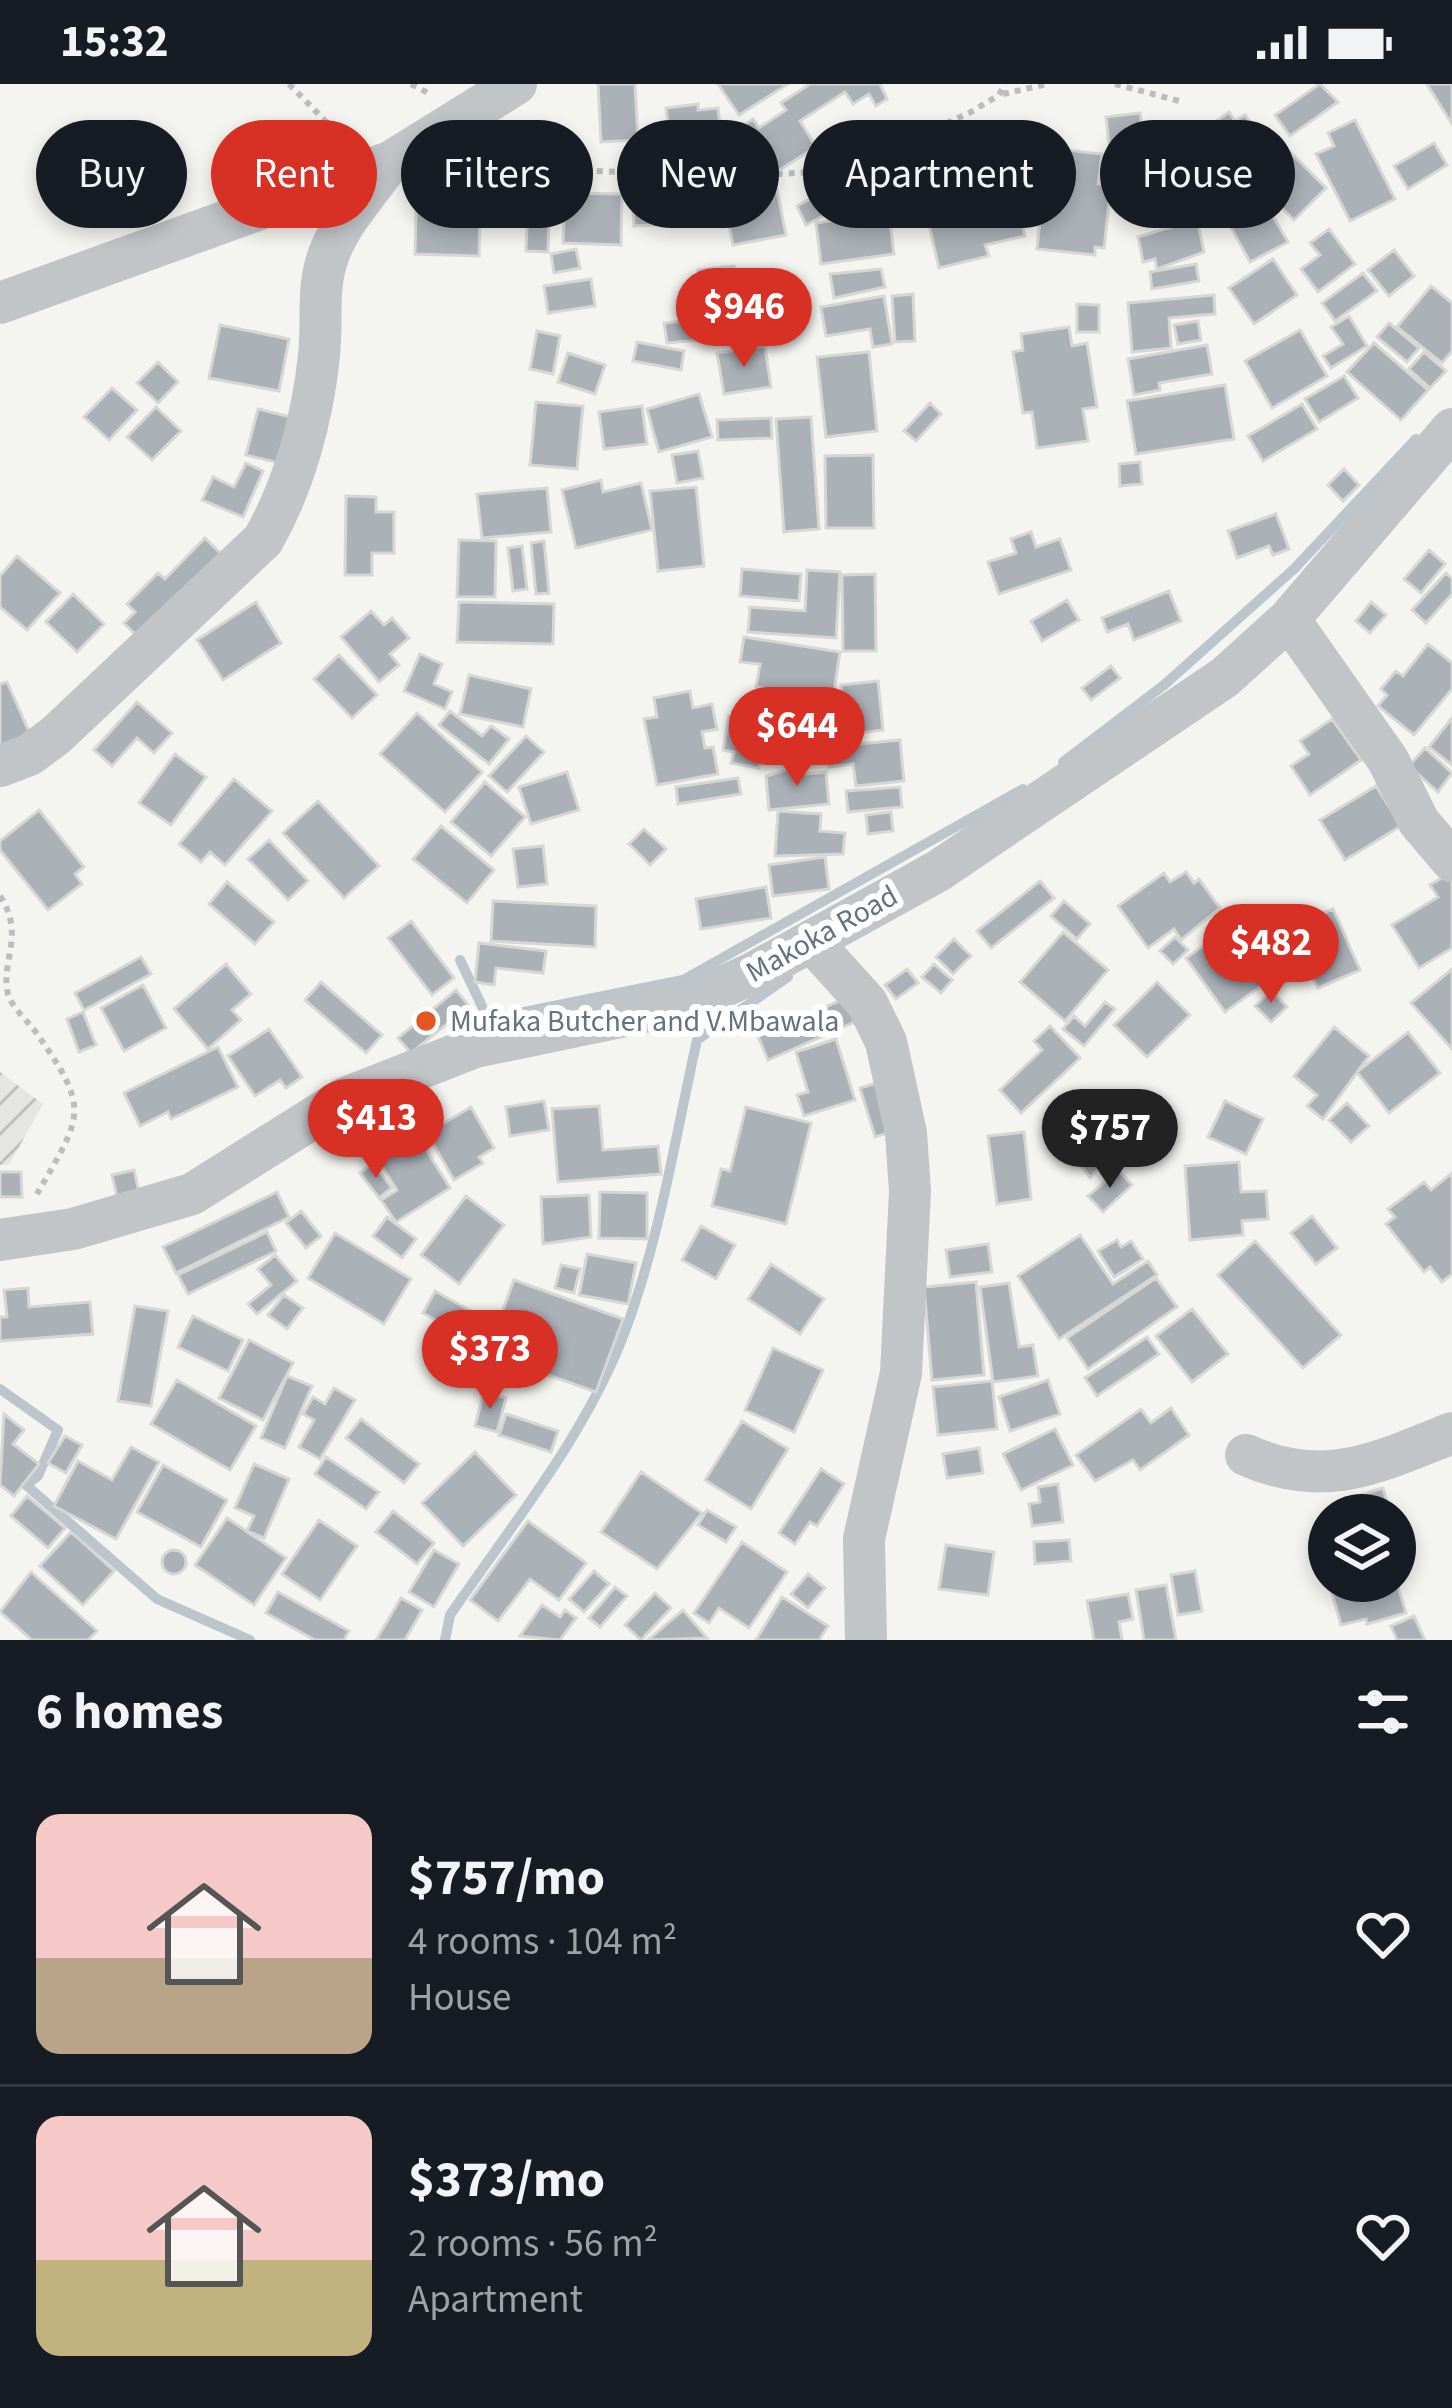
<!DOCTYPE html>
<html lang="en">
<head>
<meta charset="utf-8">
<style>
  :root { --surface:#171b24; --page:#242831; --text:#f1f3f6; --muted:#9ea1a6; --line:#363941; --accent:#d93025 }
  body { margin:0; font-family:"Source Sans 3",sans-serif; background:var(--page); color:var(--text); height:100vh; display:flex; flex-direction:column; font-size:45px; white-space:nowrap }
  * { box-sizing:border-box; margin:0 }
  p { font-size:39px; color:var(--muted) }
  .icon { flex:none; width:66px; height:66px; fill:none; stroke:currentColor; stroke-width:2; stroke-linecap:round; stroke-linejoin:round }
  .map { position:relative; height:1556px; overflow:hidden }
  .sheet { display:flex; flex-direction:column; background:var(--surface); flex:1 }
  .sheet>* { flex:none }
  .top-card { position:absolute; left:36px; top:36px; width:1380px; height:108px; display:flex; gap:24px }
  .tools { position:absolute; left:1308px; top:1410px; display:grid; gap:24px }
  .tools a { display:grid; place-items:center; width:108px; height:108px; border-radius:50%; background:var(--surface); box-shadow:0 6px 18px #0003; font-size:60px }
  .price { position:absolute; translate:-50% -102px; padding:0 27px; border-radius:42px; background:var(--accent); color:#fff; font-size:39px; line-height:78px; filter:drop-shadow(0 3px 6px #0008) }
  .price::after { content:''; position:absolute; left:50%; top:72px; width:36px; height:27px; margin-left:-18px; background:inherit; clip-path:polygon(0 0,100% 0,50% 100%) }
  .price.on { background:#222; color:#fff }
  ul { padding:0; list-style:none }
  li { display:flex; align-items:center; gap:36px; height:300px; padding:0 36px }
  li+li { border-top:3px solid var(--line) }
  li span { display:grid; place-items:center; flex:none; width:336px; height:240px; border-radius:24px; color:#555 }
  li>.icon { margin-inline-start:auto }
  span .icon { width:144px; height:144px; fill:#fffc; stroke-width:1 }
  li b { font-size:51px }
  h2 { display:flex; justify-content:space-between; align-items:center; height:144px; padding:0 36px; font-size:51px }
  .tag { padding:0 42px; border-radius:54px; background:var(--surface); box-shadow:0 6px 18px #0003; font-size:42px; line-height:108px }
  .tag.on { background:var(--accent); color:#fff }
  .status { display:flex; justify-content:space-between; align-items:center; height:84px; padding:0 60px; background:var(--surface); direction:ltr }
  .status svg { height:33px; fill:currentColor }
  .map>svg:first-child { display:block }
  .industrial { fill:url(#industrial-furrows) }
  .lines { fill:none; stroke-linecap:round; stroke-linejoin:round }
  .stream { stroke:#bbc5cb; stroke-width:10 }
  .building { fill:#aab1b7; stroke:#d6d6d3; stroke-width:3 }
  .path { stroke:#bbbdbf; stroke-width:6; stroke-dasharray:6 6; stroke-linecap:butt }
  .street { stroke:#c1c5c8; stroke-width:42 }
  .poi-dot { fill:#e55720; stroke:#fff; stroke-width:4.5 }
  .labels { text-anchor:middle; dominant-baseline:central; stroke-width:12; stroke-linejoin:round; paint-order:stroke }
  .street-label { font-size:30px; fill:#637382; stroke:#fff }
  .poi-label { font-size:30px; fill:#637382; stroke:#fff; text-anchor:start }
</style>
</head>
<body>
<div class="status"><b>15:32</b><svg viewBox="0 0 49 12"><path d="M0 12V9h3v3zM5 12V6h3v6zM10 12V3h3v9zM15 12V0h3v12zM26 1h20v11H26zM47 4h2v5h-2z"/></svg></div>
<div class="map">
<svg width="1452" height="1556" viewBox="0 0 1452 1556">
  <defs>
    <pattern id="industrial-furrows" width="10" height="10" patternUnits="userSpaceOnUse" patternTransform="scale(3)"><rect width="10" height="10" fill="#e5e6e4"/><path d="M-1 1l2-2M0 10L10 0M9 11l2-2" fill="none" stroke="#bdbfbe"/></pattern>
  </defs>
  <rect width="100%" height="100%" fill="#f4f5f0"/>
  <path class="industrial" d="M0,988L43,1020L9,1081H0Z"/>
  <g class="lines">
    <path class="stream" d="M1063,678L1164,601L1294,485L1416,355
      M460,876L488,935L683,896L1023,705
      M0,1305L58,1346L38,1392L26,1401L157,1515L250,1556
      M445,1556L450,1531C511,1442 585,1352 624,1250C660,1155 675,1054 697,956L788,893"/>
  </g>
  <path class="building" d="M598,0H635L638,56L601,58Z
    M718,0H788L739,31Z
    M810,0H880L887,15L876,22L869,10L853,20L845,8L800,37L816,63L776,88L738,45L753,35L759,44L786,26L781,19Z
    M1320,0L1338,18L1290,52L1275,31Z
    M1427,0H1452V40Z
    M698,20V26L718,24L724,77L674,84L666,24Z
    M1229,28L1235,37L1245,31L1260,52L1205,103L1182,71L1217,52L1209,42Z
    M1140,29L1149,99L1114,103L1106,33Z
    M1355,36L1395,115L1350,137L1316,70L1334,62L1328,49Z
    M1029,50L1030,85L977,87L976,52Z
    M1281,59L1326,104L1294,136L1249,91Z
    M1434,59L1447,81L1408,105L1394,82Z
    M1057,65L1102,70L1098,100L1111,101L1104,164L1095,163V171L1037,165L1046,80L1056,82Z
    M905,70L910,89L881,96L877,77Z
    M862,87L872,106L806,141L797,122Z
    M1012,95L1025,152L985,161L989,172L939,184L923,115Z
    M511,101L550,102L548,168L526,167L528,119H510Z
    M696,101V123L667,124L669,140L634,142L633,125H642L640,104Z
    M777,106L786,151L733,161L724,116Z
    M1259,108L1288,158L1250,178L1223,129Z
    M565,109L622,110L621,161L563,159Z
    M873,122L875,134L889,131L894,170L821,180L816,139L851,134L850,125Z
    M416,124L480,125L479,172L415,170Z
    M1197,135L1204,168L1157,185L1155,175L1143,178L1138,153Z
    M1329,145L1355,180L1318,208L1301,185L1320,171L1310,159Z
    M576,165L580,184L554,189L551,170Z
    M1394,166L1414,192L1389,212L1368,186Z
    M1273,175L1297,211L1254,240L1229,204Z
    M1196,180L1199,197L1152,205L1150,188Z
    M734,182L740,221L703,226L698,186Z
    M881,185L885,203L834,214L830,190Z
    M1363,189L1377,207L1335,237L1322,219Z
    M774,192L776,210L744,212L742,195Z
    M591,195L595,222L548,229L544,202Z
    M1431,202L1452,219V267L1442,279L1397,243Z
    M913,210L915,257L895,258L892,212Z
    M795,211L799,237L747,245L744,219Z
    M1214,211L1215,230L1169,234L1171,264L1132,268L1128,219Z
    M884,212L892,260L873,263L870,245L826,252L821,223Z
    M1077,220L1099,221V248H1077Z
    M1349,232L1367,262L1331,284L1323,272L1343,260L1331,243Z
    M708,235L711,255L667,259L664,239Z
    M1198,237L1201,256L1178,260L1174,241Z
    M1389,239L1419,264L1407,278L1377,253Z
    M220,241L289,255L279,307L209,294Z
    M1069,243L1072,262L1087,259L1097,323L1083,325L1088,357L1037,364L1032,328L1023,329L1013,268L1023,266L1021,250Z
    M1300,246L1327,292L1272,324L1245,277Z
    M537,247L560,252L553,290L530,285Z
    M637,258L684,267L681,286L633,277Z
    M1374,259L1428,306L1401,336L1347,288Z
    M1207,261L1212,290L1159,299L1160,306L1134,311L1128,275Z
    M765,262L771,303L724,310L717,269Z
    M869,268L877,347L826,353L817,273Z
    M1424,268L1446,287L1430,304L1409,285Z
    M568,269L605,281L595,310L558,298Z
    M158,278L178,298L158,319L137,299Z
    M1344,292L1358,314L1319,338L1305,315Z
    M1225,301L1234,355L1136,370L1127,317Z
    M112,304L137,326L109,356L84,333Z
    M699,310L712,353L659,368L647,325Z
    M536,318L583,322L577,385L530,381Z
    M930,319L941,330L916,357L904,347Z
    M1302,320L1317,345L1263,377L1248,352Z
    M642,322L647,360L604,365L599,328Z
    M156,323L181,347L152,376L127,353Z
    M258,325L291,333L279,379L246,371Z
    M811,333L819,445L784,448L776,335Z
    M771,334L772,354L718,356L717,336Z
    M698,367L703,394L677,399L672,371Z
    M873,371L874,444H826L825,372Z
    M1140,378L1142,400L1120,402L1119,380Z
    M246,379L263,387L243,433L202,416L213,393L234,403Z
    M1344,385L1359,401L1343,417L1328,401Z
    M601,396L603,408L641,399L652,446L576,464L562,406Z
    M696,403L704,482L658,487L650,407Z
    M547,404L551,448L482,454L477,410Z
    M346,412L376,413V428H394V469H372V491H345Z
    M1276,430L1289,465L1273,471L1269,462L1237,474L1228,447Z
    M1031,448L1036,463L1060,455L1071,486L999,510L988,478L1016,469L1011,455Z
    M205,454L223,472L142,557L124,539L135,528L127,520L158,489L165,495Z
    M459,456L496,457L495,513H457Z
    M544,457L549,509L536,510L531,459Z
    M522,462L527,505L513,507L508,464Z
    M1429,466L1445,480L1421,509L1404,495Z
    M17,472L60,509L27,546L0,523V492Z
    M742,485L801,490L799,517L740,512Z
    M807,486L840,488L836,554L748,548L750,523L805,527Z
    M1446,489L1452,495V510L1426,539L1412,526Z
    M875,490L876,567H843L842,491Z
    M1169,507L1181,537L1134,556L1128,540L1107,548L1102,534Z
    M73,510L104,540L77,568L46,538Z
    M1067,516L1079,536L1042,557L1031,537Z
    M256,518L281,559L223,596L197,556Z
    M459,518L554,520L553,560L457,558Z
    M1371,518L1386,531L1370,549L1356,537Z
    M371,527L384,541L392,534L409,554L390,570L399,581L379,598L341,553Z
    M744,553L840,568L833,615L756,603L760,580L740,578Z
    M1428,560L1452,579V605L1414,651L1378,622L1387,611L1381,605L1396,587L1403,592Z
    M420,570L442,580L434,600L452,608L445,625L404,607Z
    M339,571L377,611L352,634L314,595Z
    M1111,582L1120,594L1091,616L1082,604Z
    M469,591L531,605L523,643L460,630Z
    M878,597L883,646L847,651L841,601Z
    M7,598L35,661L0,673V600Z
    M690,607L693,624L712,620L717,645L702,648L705,664L713,663L718,690L657,701L644,635L657,633L654,614Z
    M137,618L172,649L154,669L137,654L112,682L94,666Z
    M450,627L482,652L491,642L509,655L489,680L439,641Z
    M417,629L482,688L445,728L380,670Z
    M729,632L818,646L813,680L761,672L759,684L731,679L734,668L723,666Z
    M1452,634V681L1429,663Z
    M1332,635L1361,676L1310,711L1291,682L1309,670L1300,657Z
    M526,652L544,668L507,708L489,692Z
    M900,656L904,697L856,702L853,680L829,683L827,663Z
    M1425,664L1452,689L1438,708L1409,682Z
    M175,670L206,693L171,741L139,719Z
    M803,681L804,690L826,688L829,720L769,726L766,692Z
    M567,688L579,726L531,740L519,703Z
    M738,694L741,710L678,720L676,703Z
    M234,695L272,727L225,781L210,768L201,778L179,760Z
    M485,698L525,733L491,772L451,738Z
    M1376,702L1401,742L1345,776L1320,736Z
    M900,703L902,723L848,728L846,707Z
    M318,717L379,782L344,814L283,749Z
    M39,726L84,783L75,790L82,800L48,826L0,766V757Z
    M778,727L821,730L820,747L845,749L843,770L775,772Z
    M891,728L893,747L868,750L866,731Z
    M441,742L494,786L467,819L413,775Z
    M644,745L666,765L650,781L629,760Z
    M269,756L308,797L288,816L248,775Z
    M543,762L547,800L518,803L513,765Z
    M825,773L829,805L773,812L769,781Z
    M1186,788L1194,799L1199,795L1220,824L1181,856L1174,845L1148,864L1118,822L1164,789L1170,798Z
    M1452,788V864L1419,884L1392,841L1438,813L1430,801Z
    M1040,797L1054,814L991,864L977,847Z
    M227,798L274,838L255,860L209,820Z
    M766,803L771,834L701,845L696,815Z
    M493,817L596,822L595,863L491,857Z
    M1064,817L1090,840L1077,855L1051,832Z
    M1333,825L1360,886L1318,904L1292,855L1306,849L1301,838Z
    M411,837L454,894L432,911L388,854Z
    M1226,846L1264,900L1225,928L1186,874Z
    M1063,848L1108,886L1065,937L1020,898Z
    M1175,853L1188,866L1173,880L1160,867Z
    M954,855L971,872L953,890L936,873Z
    M479,859L546,867L543,889L496,884L494,901L475,898Z
    M141,873L151,890L84,926L75,909Z
    M226,880L251,910L232,926L241,936L208,965L174,925Z
    M934,880L952,896L941,909L922,893Z
    M907,885L918,899L896,915L885,901Z
    M1452,885V965L1411,919Z
    M321,898L382,951L366,969L305,916Z
    M1157,898L1190,931L1147,973L1114,941Z
    M143,901L166,944L124,967L101,924Z
    M456,906L469,922L411,969L398,954Z
    M1272,907L1287,923L1271,938L1255,922Z
    M846,914L857,937L768,976L758,952Z
    M1105,918L1115,925L1084,962L1063,945L1074,932L1085,942Z
    M83,928L96,961L79,968L67,935Z
    M1050,942L1080,974L1021,1029L1000,1006L1042,966L1034,957Z
    M1334,943L1369,972L1323,1035L1307,1022L1317,1011L1294,992Z
    M269,945L302,993L286,1004L280,996L255,1012L228,972Z
    M1408,948L1440,989L1389,1029L1357,988Z
    M836,955L855,1016L804,1032L797,1011L808,1008L796,968Z
    M218,963L238,1003L171,1035L168,1028L140,1042L124,1009Z
    M880,998L895,1047L875,1053L860,1004Z
    M1104,1007L1117,1022L1123,1016L1147,1042L1120,1070L1115,1064L1090,1094L1056,1049Z
    M544,1017L549,1046L510,1052L506,1023Z
    M1225,1017L1263,1035L1246,1070L1208,1053Z
    M1347,1019L1369,1042L1351,1058L1329,1036Z
    M599,1022L603,1066L658,1062L661,1090L558,1098L552,1025Z
    M471,1023L494,1064L479,1073L483,1079L454,1096L427,1049Z
    M746,1023L811,1039L786,1140L712,1122L721,1085L730,1087Z
    M415,1048L450,1104L396,1138L381,1116L397,1106L376,1073Z
    M1024,1048L1031,1115L997,1120L988,1052Z
    M1239,1078L1241,1108L1266,1107L1268,1135L1242,1137L1243,1151L1190,1156L1185,1082Z
    M373,1079L392,1104L379,1114L360,1089Z
    M134,1086L139,1108L117,1113L112,1091Z
    M1118,1086L1132,1101L1103,1128L1088,1112Z
    M0,1088H21L22,1113H0Z
    M1452,1089V1190L1442,1198L1430,1183L1424,1188L1386,1140L1395,1133L1388,1125L1424,1098L1431,1106Z
    M277,1108L289,1133L176,1189L163,1163Z
    M600,1108L647,1109V1155L599,1154Z
    M589,1111L591,1153L543,1160L541,1113Z
    M466,1112L504,1141L459,1200L421,1171Z
    M301,1127L321,1152L306,1164L286,1139Z
    M1312,1132L1337,1164L1316,1180L1291,1149Z
    M387,1133L416,1155L402,1174L373,1152Z
    M701,1142L735,1161L716,1195L682,1176Z
    M267,1148L276,1167L188,1210L178,1191Z
    M335,1149L411,1195L384,1240L308,1194Z
    M1080,1151L1113,1200L1148,1177L1157,1191L1059,1255L1018,1192Z
    M1117,1156L1121,1163L1131,1157L1143,1175L1114,1193L1098,1167Z
    M1255,1157L1341,1251L1303,1284L1218,1191Z
    M988,1160L992,1188L950,1193L946,1166Z
    M587,1170L636,1179L628,1220L579,1211Z
    M275,1171L297,1197L257,1230L248,1220L271,1201L258,1185Z
    M771,1180L824,1215L800,1250L748,1215Z
    M561,1181L580,1185L574,1209L555,1204Z
    M1156,1194L1177,1223L1088,1285L1067,1254Z
    M514,1196L623,1235L596,1308L487,1269Z
    M976,1198L984,1291L932,1296L924,1203Z
    M1009,1199L1019,1263L1033,1261L1038,1292L993,1298L980,1203Z
    M28,1204L29,1223L90,1218L93,1250L0,1257V1233H7L4,1206Z
    M435,1207L471,1227L459,1249L423,1229Z
    M284,1211L303,1224L287,1245L268,1231Z
    M135,1222L168,1227L151,1322L118,1317Z
    M1192,1225L1228,1270L1192,1298L1156,1252Z
    M193,1232L243,1256L228,1287L178,1263Z
    M1147,1253L1159,1270L1097,1312L1085,1294Z
    M249,1256L293,1279L263,1336L219,1314Z
    M773,1264L823,1286L794,1348L745,1326Z
    M287,1292L312,1302L285,1364L261,1354Z
    M177,1296L256,1342L230,1386L151,1340Z
    M1048,1296L1060,1330L1010,1347L999,1313Z
    M992,1297L997,1345L938,1351L933,1303Z
    M334,1304L355,1316L320,1375L299,1363L314,1336L303,1330L313,1313L325,1320Z
    M484,1308L506,1314L497,1348L475,1342Z
    M1171,1324L1189,1351L1140,1386L1133,1376L1095,1397L1076,1371L1141,1325L1151,1339Z
    M4,1330L24,1346L13,1360L39,1380L14,1412L0,1401Z
    M506,1330L558,1347L551,1368L499,1351Z
    M361,1335L419,1380L404,1399L346,1354Z
    M742,1337L788,1365L751,1425L705,1396Z
    M1055,1345L1073,1381L1021,1406L1003,1370Z
    M65,1352L82,1361L66,1389L48,1379Z
    M131,1363L159,1378L116,1455L54,1422L78,1377L112,1396Z
    M979,1364L983,1389L947,1394L943,1370Z
    M475,1368L516,1411L463,1462L422,1419Z
    M326,1373L379,1408L366,1425L315,1390Z
    M254,1380L289,1395L264,1454L247,1447L254,1432L235,1424Z
    M163,1381L227,1416L201,1463L137,1428Z
    M821,1385L844,1400L817,1442L810,1438L795,1460L779,1449Z
    M641,1388L702,1429L657,1485L601,1448Z
    M1058,1400L1063,1438L1032,1442L1029,1420L1040,1418L1038,1403Z
    M1383,1404L1391,1431H1363L1357,1412Z
    M27,1412L65,1444L48,1464L11,1432Z
    M707,1426L736,1443L726,1458L698,1441Z
    M393,1427L434,1459L417,1480L376,1448Z
    M227,1434L286,1474L254,1521L195,1481Z
    M319,1436L357,1462L320,1516L282,1490Z
    M528,1437L586,1479L559,1516L530,1495L498,1537L470,1516Z
    M71,1448L114,1487L83,1521L40,1482Z
    M1329,1449V1497L1395,1493L1406,1529L1367,1540L1366,1535L1341,1541L1318,1459L1326,1458Z
    M1069,1456L1071,1477L1035,1480L1034,1458Z
    M742,1458L787,1488L749,1544L719,1524L709,1539L694,1529Z
    M946,1461L994,1468L988,1511L939,1505Z
    M434,1466L459,1480L434,1523L409,1508Z
    M162 1478a12 12 0 1 1 24 0a12 12 0 1 1-24 0Z
    M594,1487L609,1500L584,1528L569,1515Z
    M1195,1487L1202,1527L1178,1531L1171,1491Z
    M31,1488L97,1547L88,1556H32L0,1528Z
    M808,1490L825,1504L808,1524L791,1510Z
    M1166,1501L1176,1556H1144L1136,1506Z
    M615,1503L627,1512L600,1543L589,1534Z
    M278,1508L349,1547L344,1556H315L266,1529Z
    M655,1509L671,1524L641,1556L625,1541Z
    M1128,1510L1133,1535L1119,1538L1122,1556H1094L1087,1517Z
    M782,1513L828,1542L819,1556H756Z
    M401,1514L422,1526L405,1556H376Z
    M542,1521L560,1533L565,1526L576,1534L560,1556L520,1552Z
    M683,1526L707,1554L648,1556Z
    M1414,1532L1425,1556H1397L1391,1542Z"/>
  <g class="lines">
    <path class="path" d="M289,0L344,56
      M411,0L430,10
      M1115,0L1183,18
      M1003,10L1048,0
      M453,87L503,84L748,92L843,86L971,28L999,11L1005,0
      M0,812C26,852 0,877 8,910C13,925 26,935 35,947C91,1026 83,1030 37,1110"/>
    <path class="street" d="M0,219L390,78L516,0
      M1289,535L1388,676L1419,738L1452,777
      M0,682L29,671L55,652L263,456C294,402 313,333 319,271C323,237 316,203 329,170C341,137 369,107 390,78
      M811,857L867,919L886,958L906,1049L910,1107L901,1289L864,1455L866,1556
      M0,1156L73,1145L192,1110L345,1014L475,963L688,919L755,888L938,787L1225,593L1289,535L1452,345
      M1246,1371C1324,1406 1377,1379 1452,1349"/>
  </g>
  <circle class="poi-dot" cx="426" cy="937" r="12"/>
  <g class="labels">
    <g class="street-label">
      <text transform="translate(822 850) rotate(-29)">Makoka Road</text>
    </g>
    <g class="poi-label">
      <text x="450" y="937">Mufaka Butcher and V.Mbawala</text>
    </g>
  </g>
</svg>
<div class="tools">
<a><svg class="icon" aria-label="layers" viewBox="0 0 24 24"><path d="M12 4l9 5-9 5-9-5zM3 14l9 5 9-5"/></svg></a>
</div>
<b class="price" style="left:744px;top:286px">$946</b>
<b class="price" style="left:797px;top:705px">$644</b>
<b class="price" style="left:1271px;top:922px">$482</b>
<b class="price" style="left:376px;top:1097px">$413</b>
<b class="price on" style="left:1110px;top:1107px">$757</b>
<b class="price" style="left:490px;top:1328px">$373</b>
<div class="top-card">
<a class="tag">Buy</a>
<a class="tag on">Rent</a>
<a class="tag">Filters</a>
<a class="tag">New</a>
<a class="tag">Apartment</a>
<a class="tag">House</a>
</div>
</div>
<section class="sheet">
<h2>6 homes<svg class="icon" aria-label="filters" viewBox="0 0 24 24"><path d="M4 7h16M4 17h16"/><circle cx="9" cy="7" r="2"/><circle cx="15" cy="17" r="2"/></svg></h2>
<ul>
<li><span style="background:linear-gradient(#f6c9c9 60%,#b9a48a 0)"><svg class="icon" aria-label="home" viewBox="0 0 24 24"><path d="M3 11l9-7 9 7M6 9v11h12V9"/></svg></span><div><b>$757/mo</b><p>4 rooms · 104 m²</p><p>House</p></div><svg class="icon" aria-label="heart" viewBox="0 0 24 24"><path d="M12 20l-8-8c-3-5 5-10 8-4 3-6 11-1 8 4z"/></svg></li>
<li><span style="background:linear-gradient(#f6c9c9 60%,#c2b280 0)"><svg class="icon" aria-label="home" viewBox="0 0 24 24"><path d="M3 11l9-7 9 7M6 9v11h12V9"/></svg></span><div><b>$373/mo</b><p>2 rooms · 56 m²</p><p>Apartment</p></div><svg class="icon" aria-label="heart" viewBox="0 0 24 24"><path d="M12 20l-8-8c-3-5 5-10 8-4 3-6 11-1 8 4z"/></svg></li>
</ul>
</section>
</body>
</html>
